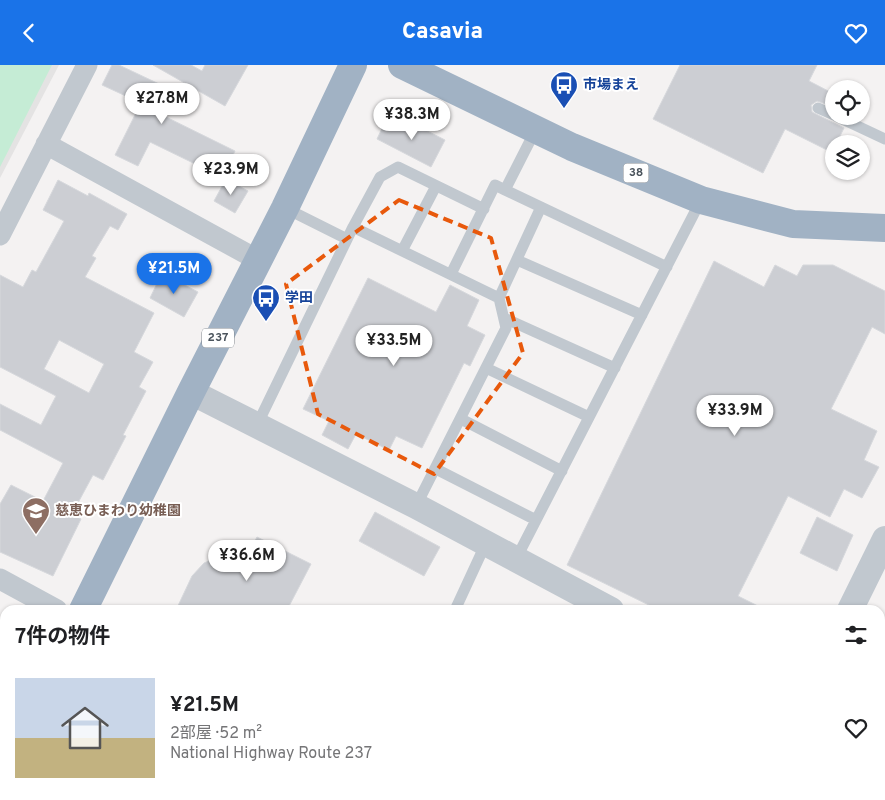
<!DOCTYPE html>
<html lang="ja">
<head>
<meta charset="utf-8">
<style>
  :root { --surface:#fff; --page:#f6f6f6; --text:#202124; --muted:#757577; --line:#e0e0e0; --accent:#1a73e8 }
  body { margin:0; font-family:Overpass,"Noto Sans JP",sans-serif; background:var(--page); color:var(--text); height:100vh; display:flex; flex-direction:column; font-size:19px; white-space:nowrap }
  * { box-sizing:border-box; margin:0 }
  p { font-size:16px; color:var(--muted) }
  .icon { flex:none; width:28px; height:28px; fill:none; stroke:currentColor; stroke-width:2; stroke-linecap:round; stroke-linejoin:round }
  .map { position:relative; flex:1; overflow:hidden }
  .details { position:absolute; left:0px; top:540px; width:885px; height:195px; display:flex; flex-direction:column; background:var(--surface); border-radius:15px 15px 0 0; box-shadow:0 1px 4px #0004 }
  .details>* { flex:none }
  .fabs { position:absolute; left:825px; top:15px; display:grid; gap:10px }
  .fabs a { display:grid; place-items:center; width:45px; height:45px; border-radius:50%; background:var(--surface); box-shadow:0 1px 4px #0004; font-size:25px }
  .price { position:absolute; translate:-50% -42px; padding:0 11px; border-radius:18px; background:#fff; color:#222; font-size:16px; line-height:32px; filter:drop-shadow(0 1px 2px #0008) }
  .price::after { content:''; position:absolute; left:50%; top:30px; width:15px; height:11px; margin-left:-8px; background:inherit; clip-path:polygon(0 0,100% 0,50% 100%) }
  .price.active { background:var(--accent); color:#fff }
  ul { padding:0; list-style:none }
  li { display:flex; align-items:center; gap:15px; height:125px; padding:0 15px }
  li+li { border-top:1px solid var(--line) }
  li span { display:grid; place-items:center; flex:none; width:140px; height:100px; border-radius:0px; color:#555 }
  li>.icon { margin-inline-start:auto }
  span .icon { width:60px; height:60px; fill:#fffc; stroke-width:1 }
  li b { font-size:21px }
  h2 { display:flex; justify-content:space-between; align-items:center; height:60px; padding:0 15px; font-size:21px }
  header { display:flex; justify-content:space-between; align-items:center; height:65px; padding:0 15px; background:var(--accent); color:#fff; font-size:22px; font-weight:800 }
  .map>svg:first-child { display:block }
  .education { fill:#e4e3e3 }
  .green { fill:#c5ecd5 }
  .building { fill:#ccced3; stroke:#d6d8dc; fill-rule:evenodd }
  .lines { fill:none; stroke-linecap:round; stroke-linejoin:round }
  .service { stroke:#c1c8cf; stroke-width:11 }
  .minor { stroke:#c1c8cf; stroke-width:21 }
  .tertiary { stroke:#c1c8cf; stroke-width:26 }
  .trunk { stroke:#a1b2c4; stroke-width:28 }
  .marked { fill:none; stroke:#e8590c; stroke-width:4; stroke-dasharray:10 6; stroke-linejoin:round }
  .labels { text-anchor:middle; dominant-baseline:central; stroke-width:4; stroke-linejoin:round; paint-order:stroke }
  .shield { fill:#fff; stroke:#81878e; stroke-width:1 }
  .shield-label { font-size:12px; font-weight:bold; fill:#4b545d }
  .transit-label { font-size:14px; font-weight:bold; fill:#164399; stroke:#fff; text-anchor:start }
  .education-label { font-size:14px; font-weight:bold; fill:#785e54; stroke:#fff; text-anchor:start }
</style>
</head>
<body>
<header><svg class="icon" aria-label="back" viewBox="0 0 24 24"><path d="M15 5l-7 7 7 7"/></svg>Casavia<svg class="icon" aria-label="heart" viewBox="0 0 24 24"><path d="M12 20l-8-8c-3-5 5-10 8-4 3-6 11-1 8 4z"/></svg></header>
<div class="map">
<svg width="885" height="735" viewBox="0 0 885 735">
  <rect width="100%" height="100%" fill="#f4f2f2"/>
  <path class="education" d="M0,0H59L0,113Z"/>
  <path class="green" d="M0,0H52L0,102Z
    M880,709L885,712V735H786L788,730H880Z"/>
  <path class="building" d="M112,0H119L176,27L164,51L235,86L222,112L150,77L138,101L115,90L141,38L102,20Z
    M153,0H191L202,6L205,0H248L225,41Z
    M680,0H817L809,16L834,29V42L817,36L811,40L812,47L844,63L836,79H834L831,87L785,64L763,108L653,54Z
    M402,53L445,75L431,102L377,74L386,55L397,61Z
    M226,114L248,126L235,148L214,136Z
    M58,115L88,131L89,128L127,149L118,165L110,161L92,191L96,193L85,212L154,248L134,287L153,297L139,322L146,326L123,370L126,371L103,415L93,410L72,449L81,454L53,511L0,487V439L11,420L43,436L63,398L0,365V339L41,360L56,331L0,302V210L23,222L32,205L36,207L64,156L43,145ZM59,275L104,299L89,328L44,304Z
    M714,196L764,222L775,200L797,211L803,200H833L885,226V269L872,262L831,344L877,366L864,395L879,402L862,433L844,424L830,452L788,431L738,531L766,545H659L567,500Z
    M162,208L198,227L184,252L150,233Z
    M368,213L436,247L450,220L479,235L467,261L485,270L470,301L464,298L422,383L396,371L389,385L356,369L348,384L322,370L329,356L303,344Z
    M375,447L440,482L424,511L359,476Z
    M817,452L853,470L837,506L800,488Z
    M257,472L311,499L287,545H176L192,511L204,498L214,494L227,493L243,498Z"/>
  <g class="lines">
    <path class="service" d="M818,43L834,50
      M836,51L885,74
      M536,64L505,125L667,202
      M285,143L347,174
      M353,162L380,112L398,102L484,144
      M402,186L436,121
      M517,195L642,250
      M451,209L495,120L505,125
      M499,233L541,142
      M504,253L615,303
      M486,303L589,352
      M461,354L562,406
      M257,360L353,162L499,233L506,263L416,441
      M436,404L536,455
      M516,494L701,135
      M455,545L486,478"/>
    <path class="minor" d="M46,79L258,195
      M0,170L87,0
      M0,514L57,545
      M880,686L885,689
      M417,730L427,735
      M346,735L349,730"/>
    <path class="tertiary" d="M191,327L416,441L611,545
      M850,545L885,474
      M756,735L758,730"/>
    <path class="trunk" d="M402,0L572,82L701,135L793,159L885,163
      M83,545L191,327L285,143L353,0
      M0,707L5,698"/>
  </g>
  <path class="marked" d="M399,135L491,173L523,288L434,409L318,349L286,219Z"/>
  <defs>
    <g id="bus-pin" transform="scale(1.4375)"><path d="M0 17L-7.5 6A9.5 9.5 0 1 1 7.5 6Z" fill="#1a4fb4" stroke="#fff"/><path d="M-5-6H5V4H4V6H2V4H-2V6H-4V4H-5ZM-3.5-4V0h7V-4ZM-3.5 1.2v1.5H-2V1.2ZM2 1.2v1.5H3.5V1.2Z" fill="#fff"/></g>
    <g id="school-pin" transform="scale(1.4375)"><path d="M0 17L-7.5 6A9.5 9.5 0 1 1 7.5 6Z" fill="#8d6e63" stroke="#fff"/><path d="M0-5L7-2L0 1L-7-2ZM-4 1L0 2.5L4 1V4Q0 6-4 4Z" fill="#fff"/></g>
  </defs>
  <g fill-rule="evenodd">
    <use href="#bus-pin" x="564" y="20"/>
    <use href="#bus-pin" x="266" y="233"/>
    <use href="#school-pin" x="36" y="446"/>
  </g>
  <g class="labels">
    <g class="shield">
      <rect x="623.5" y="98.5" width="25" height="19" rx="4"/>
      <rect x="202" y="263.5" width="32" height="19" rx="4"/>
    </g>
    <g class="shield-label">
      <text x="636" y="108">38</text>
      <text x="218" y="273">237</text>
    </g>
    <g class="transit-label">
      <text x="583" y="20">市場まえ</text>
      <text x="285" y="233">学田</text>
    </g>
    <g class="education-label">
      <text x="55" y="446">慈恵ひまわり幼稚園</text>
    </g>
  </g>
</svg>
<div class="fabs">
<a><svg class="icon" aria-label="locate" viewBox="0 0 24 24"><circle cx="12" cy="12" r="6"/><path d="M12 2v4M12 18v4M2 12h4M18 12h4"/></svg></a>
<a><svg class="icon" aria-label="layers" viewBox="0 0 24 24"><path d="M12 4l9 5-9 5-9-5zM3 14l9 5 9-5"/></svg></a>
</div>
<b class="price" style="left:162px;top:60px">¥27.8M</b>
<b class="price" style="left:412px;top:76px">¥38.3M</b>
<b class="price" style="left:231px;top:131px">¥23.9M</b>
<b class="price active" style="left:174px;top:230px">¥21.5M</b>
<b class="price" style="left:394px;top:302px">¥33.5M</b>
<b class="price" style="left:735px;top:372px">¥33.9M</b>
<b class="price" style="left:247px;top:517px">¥36.6M</b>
<section class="details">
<h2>7件の物件<svg class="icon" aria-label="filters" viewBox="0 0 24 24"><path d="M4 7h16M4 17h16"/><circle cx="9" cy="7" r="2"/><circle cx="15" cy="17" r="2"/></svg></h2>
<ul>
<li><span style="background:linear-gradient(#c9d6e8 60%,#c2b280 0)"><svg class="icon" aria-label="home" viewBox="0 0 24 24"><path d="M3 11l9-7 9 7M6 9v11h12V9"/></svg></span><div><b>¥21.5M</b><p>2部屋 · 52 m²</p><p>National Highway Route 237</p></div><svg class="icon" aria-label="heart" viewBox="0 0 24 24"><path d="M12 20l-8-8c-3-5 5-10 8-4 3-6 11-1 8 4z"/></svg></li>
</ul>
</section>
</div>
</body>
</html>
